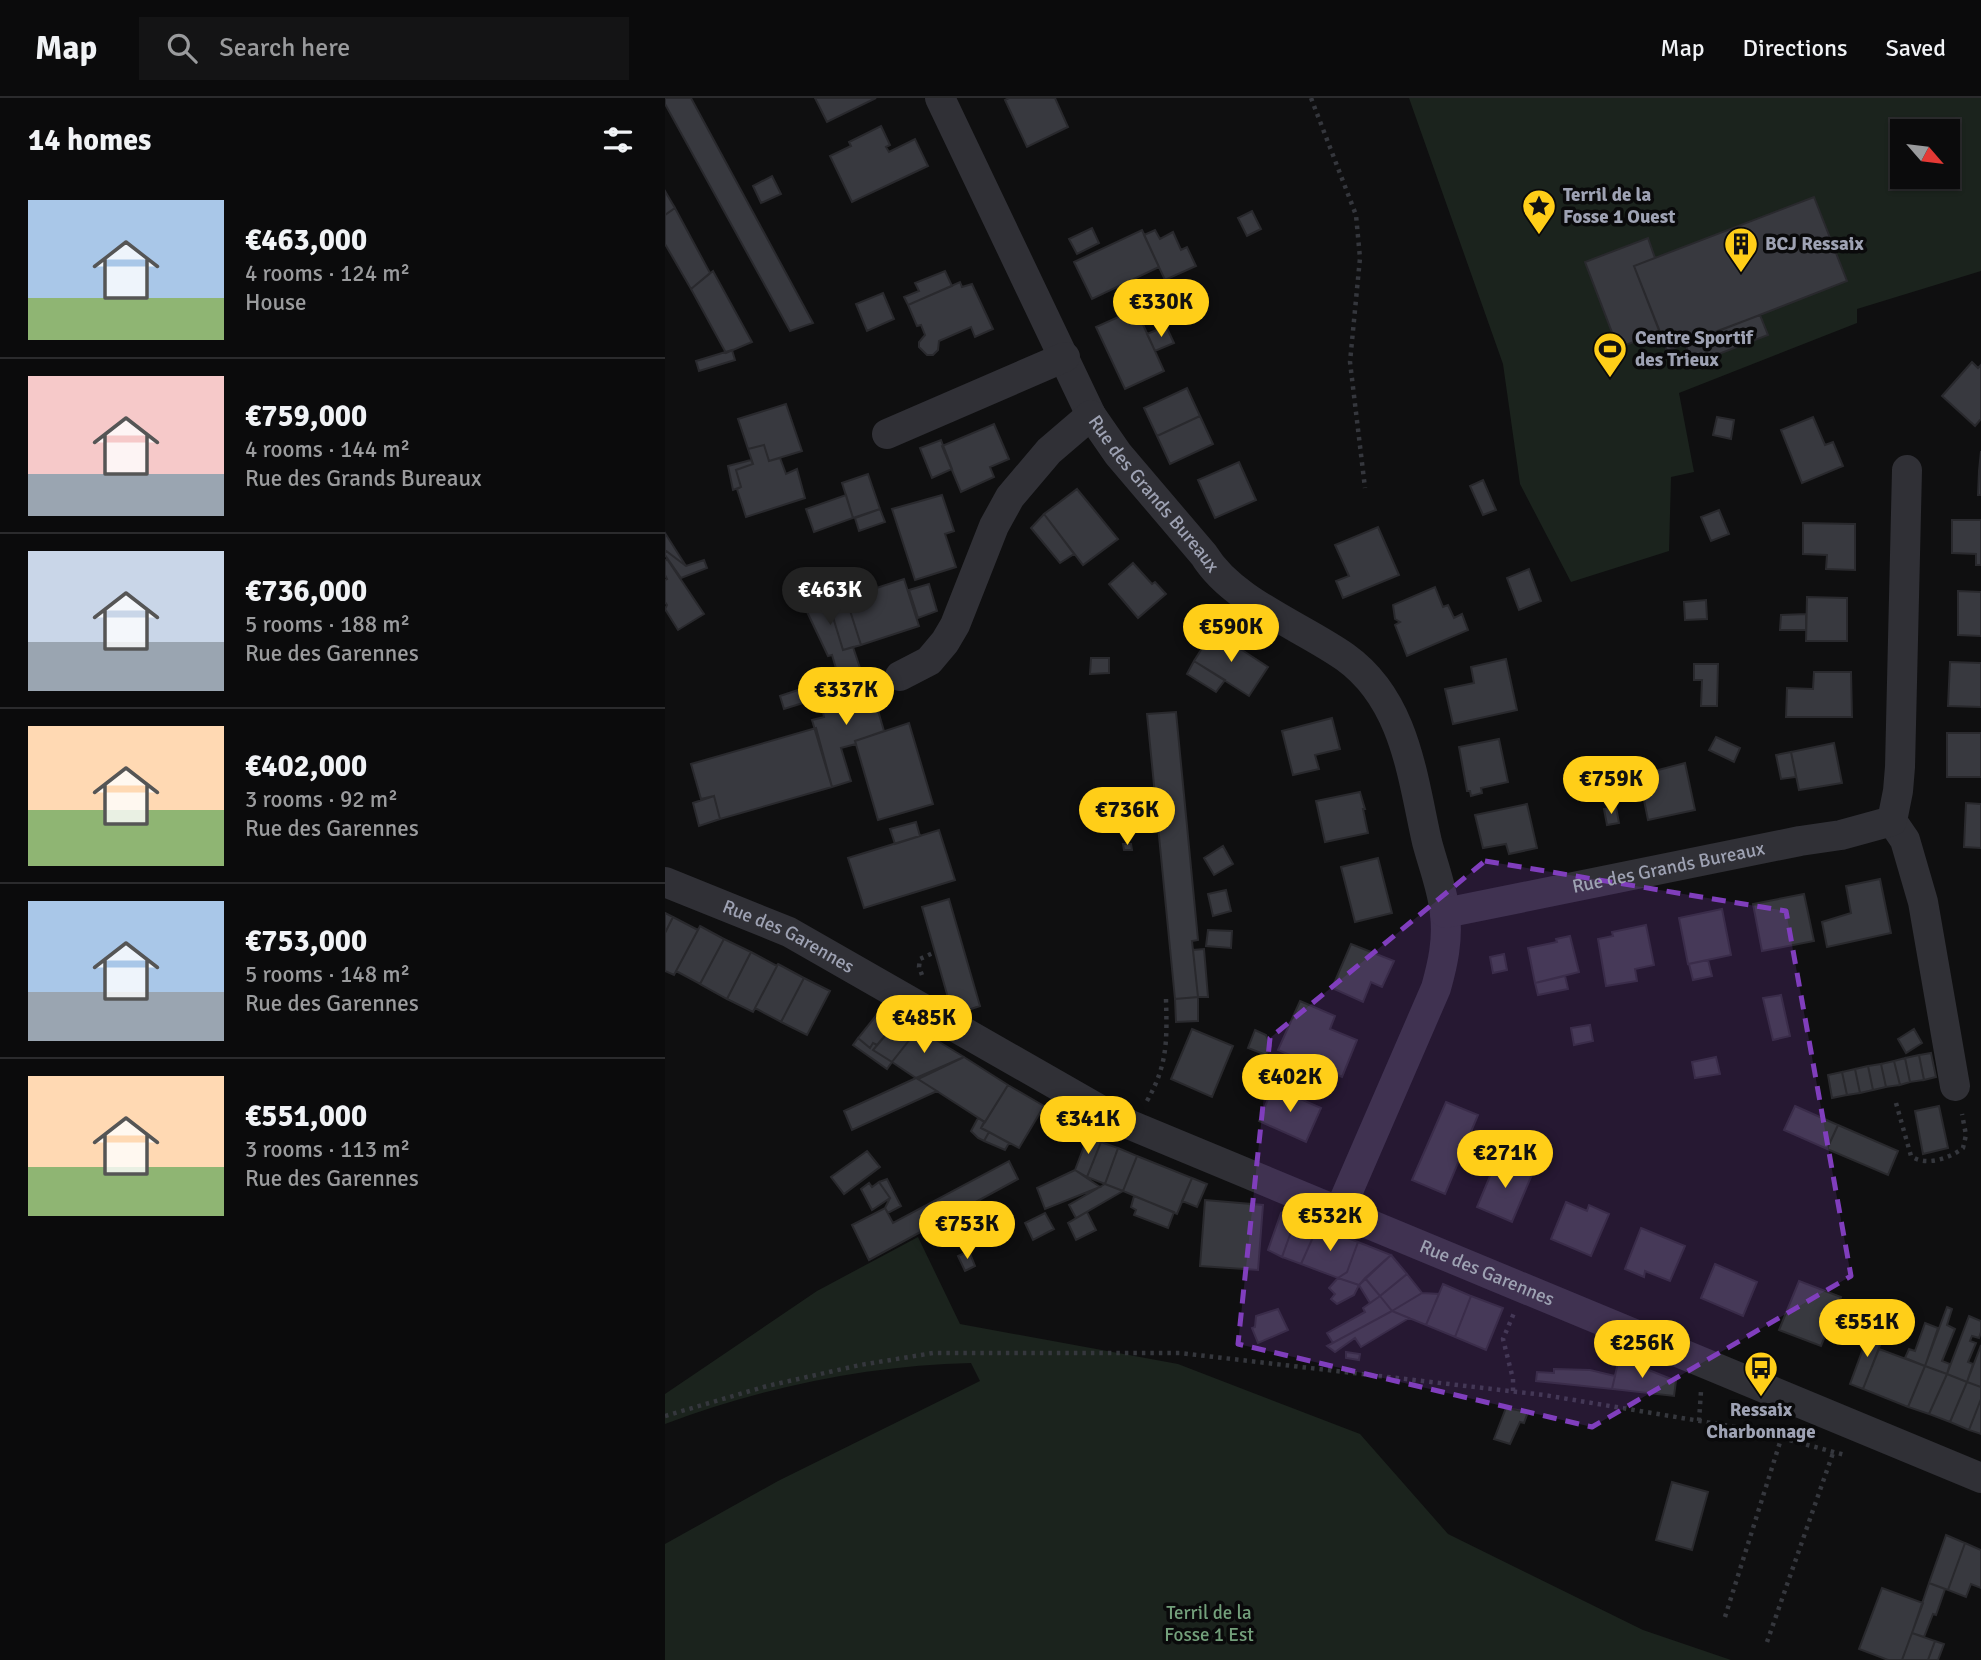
<!DOCTYPE html>
<html lang="en">
<head>
<meta charset="utf-8">
<style>
  :root { --surface:#0b0b0c; --page:#141415; --text:#f1f3f6; --muted:#9a9b9d; --line:#2b2b2d; --accent:#ffce18 }
  body { margin:0; font-family:Signika,sans-serif; background:var(--page); color:var(--text); height:100vh; display:flex; flex-direction:column; font-size:26px; white-space:nowrap }
  * { box-sizing:border-box; margin:0 }
  p { font-size:23px; color:var(--muted) }
  .icon { flex:none; width:38px; height:38px; fill:none; stroke:currentColor; stroke-width:2; stroke-linecap:round; stroke-linejoin:round }
  .map { position:relative; flex:1; overflow:hidden }
  .side { display:flex; flex-direction:column; background:var(--surface); width:665px }
  .side>* { flex:none }
  .needle { width:46px; rotate:118deg }
  .fabs { position:absolute; left:1225px; top:21px; display:grid; gap:14px }
  .fabs a { display:grid; place-items:center; width:70px; height:70px; border-radius:0px; background:var(--surface); box-shadow:0 2px 5px #0004,0 0 0 2px var(--line); font-size:35px }
  .price { position:absolute; translate:-50% -60px; padding:0 16px; border-radius:24px; background:var(--accent); color:#111; font-size:23px; line-height:46px; filter:drop-shadow(0 2px 4px #0008) }
  .price::after { content:''; position:absolute; left:50%; top:42px; width:21px; height:16px; margin-left:-10px; background:inherit; clip-path:polygon(0 0,100% 0,50% 100%) }
  .price.current { background:#222; color:#fff }
  ul { padding:0; list-style:none }
  li { display:flex; align-items:center; gap:21px; height:175px; padding:0 28px }
  li+li { border-top:2px solid var(--line) }
  li span { display:grid; place-items:center; flex:none; width:196px; height:140px; border-radius:0px; color:#555 }
  li>.icon { margin-inline-start:auto }
  span .icon { width:84px; height:84px; fill:#fffc; stroke-width:1 }
  li b { font-size:30px }
  h2 { display:flex; justify-content:space-between; align-items:center; height:84px; padding:0 28px; font-size:30px }
  header { display:flex; align-items:center; gap:42px; box-sizing:border-box; height:98px; padding:0 35px; background:var(--surface); border-bottom:2px solid var(--line) }
  header strong { font-size:33px }
  nav { display:flex; gap:38px; margin-inline-start:auto; font-size:24px }
  .search { width:490px; height:63px; background:var(--page); display:flex; align-items:center; gap:18px; box-sizing:border-box; padding:0 24px; border-radius:0px; color:var(--muted); font-size:26px }
  main { display:flex; flex:1; min-height:0 }
  .map>svg:first-child { display:block }
  .green { fill:#1b231d; fill-rule:evenodd }
  .building { fill:#38393f; stroke:#29292d; stroke-width:2 }
  .lines { fill:none; stroke-linecap:round; stroke-linejoin:round }
  .path { stroke:#35373d; stroke-width:4.5; stroke-dasharray:3.5 5; stroke-linecap:butt }
  .minor { stroke:#303036; stroke-width:30 }
  .marked { fill:#803ebd; fill-opacity:0.2; stroke:#803ebd; stroke-width:5; stroke-dasharray:14 9; stroke-linejoin:round }
  .labels { text-anchor:middle; dominant-baseline:central; stroke-width:7; stroke-linejoin:round; paint-order:stroke }
  .poi-label { font-size:19px; font-weight:bold; fill:#9ea2b3; stroke:#0a0a0b; text-anchor:start }
  .street-label { font-size:19px; fill:#9ea2b3; stroke:#0a0a0b }
  .park-label { font-size:19px; fill:#73a07b; stroke:#0a0a0b }
</style>
</head>
<body>
<header>
<strong>Map</strong>
<div class="search"><svg class="icon" aria-label="search" viewBox="0 0 24 24"><circle cx="10" cy="10" r="6"/><path d="M15 15l6 6"/></svg>Search here</div>
<nav><a>Map</a><a>Directions</a><a>Saved</a></nav>
</header>
<main>
<section class="side">
<h2>14 homes<svg class="icon" aria-label="filters" viewBox="0 0 24 24"><path d="M4 7h16M4 17h16"/><circle cx="9" cy="7" r="2"/><circle cx="15" cy="17" r="2"/></svg></h2>
<ul>
<li><span style="background:linear-gradient(#a9c7e8 70%,#8fb573 0)"><svg class="icon" aria-label="home" viewBox="0 0 24 24"><path d="M3 11l9-7 9 7M6 9v11h12V9"/></svg></span><div><b>€463,000</b><p>4 rooms · 124 m²</p><p>House</p></div></li>
<li><span style="background:linear-gradient(#f6c9c9 70%,#9aa5b1 0)"><svg class="icon" aria-label="home" viewBox="0 0 24 24"><path d="M3 11l9-7 9 7M6 9v11h12V9"/></svg></span><div><b>€759,000</b><p>4 rooms · 144 m²</p><p>Rue des Grands Bureaux</p></div></li>
<li><span style="background:linear-gradient(#c9d6e8 65%,#9aa5b1 0)"><svg class="icon" aria-label="home" viewBox="0 0 24 24"><path d="M3 11l9-7 9 7M6 9v11h12V9"/></svg></span><div><b>€736,000</b><p>5 rooms · 188 m²</p><p>Rue des Garennes</p></div></li>
<li><span style="background:linear-gradient(#ffd9b3 60%,#8fb573 0)"><svg class="icon" aria-label="home" viewBox="0 0 24 24"><path d="M3 11l9-7 9 7M6 9v11h12V9"/></svg></span><div><b>€402,000</b><p>3 rooms · 92 m²</p><p>Rue des Garennes</p></div></li>
<li><span style="background:linear-gradient(#a9c7e8 65%,#9aa5b1 0)"><svg class="icon" aria-label="home" viewBox="0 0 24 24"><path d="M3 11l9-7 9 7M6 9v11h12V9"/></svg></span><div><b>€753,000</b><p>5 rooms · 148 m²</p><p>Rue des Garennes</p></div></li>
<li><span style="background:linear-gradient(#ffd9b3 65%,#8fb573 0)"><svg class="icon" aria-label="home" viewBox="0 0 24 24"><path d="M3 11l9-7 9 7M6 9v11h12V9"/></svg></span><div><b>€551,000</b><p>3 rooms · 113 m²</p><p>Rue des Garennes</p></div></li>
</ul>
</section>
<div class="map">
<svg width="1316" height="1562" viewBox="0 0 1316 1562">
  <rect width="100%" height="100%" fill="#0f0f10"/>
  <path class="green" d="M744,0H1316V173L1192,211V225L1014,295L1029,374L1006,379L1004,453L906,484L855,386L838,266ZM1237,33H1283V79H1237Z
    M253,1139L295,1226L513,1266L695,1336L783,1436L978,1532L1066,1562H0V1446L113,1383L315,1283L306,1265C204,1267 95,1290 0,1326V1296L152,1193Z"/>
  <path class="building" d="M0,0H26L148,225L125,233L0,6Z
    M150,0H211L162,24Z
    M344,0H390L403,29L362,49L340,2Z
    M216,28L225,47L221,49L224,54L250,41L263,68L187,104L165,58L186,48L184,44Z
    M107,78L116,96L96,105L88,88Z
    M0,93L10,110L0,117Z
    M1149,99L1182,183L1002,253L969,168Z
    M10,110L45,175L26,191L0,146V117Z
    M587,113L596,131L582,138L573,120Z
    M427,130L434,145L412,156L404,141Z
    M477,132L494,169L427,201L409,164Z
    M490,132L495,141L508,134L516,152L522,149L531,168L500,182L479,137Z
    M983,140L990,160L969,168L995,234L953,250L920,164Z
    M48,173L87,244L61,255L26,191Z
    M280,173L287,188L243,207L239,199L254,193L250,185Z
    M295,184L297,189L307,186L328,231L310,239L306,229L274,243L273,252L268,257H262L254,249V244L260,237L256,227L252,228L243,207Z
    M218,195L229,221L202,233L191,206Z
    M471,211L499,273L460,291L431,229Z
    M1095,217L1103,237L1028,266L1020,245Z
    M501,228L509,245L490,253L482,236Z
    M67,252L70,262L34,273L31,263Z
    M1307,264L1313,270L1316,267V321L1310,328L1277,298Z
    M522,290L535,318L492,338L479,310Z
    M121,306L137,353L104,363L99,347L83,351L73,321Z
    M535,318L548,346L505,366L492,338Z
    M1052,319L1069,322L1066,341L1048,337Z
    M1148,319L1160,347L1168,344L1178,368L1137,385L1116,332Z
    M329,326L344,361L325,369L329,379L296,394L277,348Z
    M276,342L287,371L267,380L255,350Z
    M99,347L104,363L115,360L121,376L132,371L140,400L81,419L72,391L76,389L71,372L88,366L83,351Z
    M1316,353V397H1313L1314,373Z
    M86,362L88,366L71,372L76,389L68,392L63,368Z
    M574,364L591,402L550,420L533,382Z
    M203,376L215,411L188,420L177,385Z
    M818,382L831,412L818,417L805,388Z
    M412,391L453,441L418,467L379,416Z
    M181,397L188,420L149,434L141,411Z
    M277,397L289,433L280,436L291,469L250,482L227,411Z
    M215,411L220,424L194,433L190,420Z
    M1054,412L1064,436L1046,443L1036,419Z
    M379,416L409,456L395,465L366,430Z
    M1287,422H1316V467H1311V456L1287,455Z
    M1138,425L1190,426V472L1161,471L1162,457L1138,456Z
    M713,429L734,477L678,500L671,483L684,478L670,447Z
    M0,435L21,468L0,452Z
    M0,452L21,468L39,462L42,470L16,480L0,457Z
    M2,461L39,516L13,532L0,511L2,507L0,504V482L2,481L0,477V463Z
    M468,465L487,486L490,484L501,496L473,520L444,486Z
    M864,471L876,503L854,512L842,480Z
    M239,481L254,528L196,547L181,500Z
    M177,486L181,500L164,506L178,552L188,549L195,570L173,577L167,557L163,558L135,499Z
    M264,486L272,513L253,520L244,492Z
    M770,489L778,509L783,507L789,520L797,516L803,532L742,558L730,527L735,524L730,521L728,507Z
    M1293,493L1316,494V538L1293,537Z
    M1142,499L1182,500V543H1141Z
    M181,500L196,547L178,552L164,506Z
    M1041,502L1042,521L1020,522L1019,504Z
    M1141,516V532H1115L1116,517Z
    M548,533L603,569L584,598L529,563Z
    M426,560H444V575L425,576Z
    M841,561L852,612L788,626L780,591L809,585L806,569Z
    M529,563L560,582L551,594L522,576Z
    M1285,564L1316,565V609L1283,608Z
    M1029,566H1053L1052,608H1036L1037,582H1029Z
    M1149,574H1186L1187,619H1121L1122,590L1148,591Z
    M205,585L219,633L190,643L191,646L176,650L186,683L167,689L147,622L159,619L155,600Z
    M136,591L141,604L119,611L115,598Z
    M511,614L533,842L527,843L533,899L510,901L482,616Z
    M667,620L675,651L650,657L654,671L628,677L617,633Z
    M244,625L268,706L213,722L190,643Z
    M151,630L167,689L55,721L49,698L36,701L26,666Z
    M1282,635H1316V679H1282Z
    M1051,639L1075,650L1069,664L1044,652Z
    M834,641L843,684L816,690L817,695L806,698L805,693H802L794,649Z
    M1169,645L1177,685L1134,692L1126,654Z
    M1126,654L1131,679L1116,681L1111,657Z
    M1020,665L1030,712L983,722L974,677Z
    M695,694L700,711H698L703,735L660,744L651,703Z
    M49,698L55,721L34,728L28,705Z
    M1301,705L1316,706V750L1299,749Z
    M862,706L872,750L844,756L841,746L818,750L810,717Z
    M951,709L954,725L942,727L939,711Z
    M251,724L255,738L230,746L225,731Z
    M274,732L290,782L199,810L183,760Z
    M458,746H466L467,752H459Z
    M558,748L568,766L549,777L539,760Z
    M713,760L727,815L690,824L676,769Z
    M1215,781L1226,835L1162,849L1157,824L1186,815L1181,788Z
    M561,792L566,813L548,818L543,796Z
    M1139,796L1149,843L1097,853L1088,806Z
    M284,801L315,908L288,917L257,809Z
    M1057,811L1066,857L1023,866L1014,820Z
    M0,815L8,819L0,835Z
    M8,819L33,832L9,877L0,873V835Z
    M981,827L989,867L970,871L972,883L941,888L933,841L948,838L947,834Z
    M35,828L59,841L35,886L11,873Z
    M543,832L567,833L566,850L541,848Z
    M905,838L914,874L870,885L863,850L892,844L891,841Z
    M59,841L86,854L62,901L35,886Z
    M686,846L729,863L717,889L706,884L698,904L667,890Z
    M539,851L543,899H533L528,852Z
    M86,854L112,868L88,914L62,901Z
    M839,856L842,872L828,875L825,859Z
    M1043,862L1047,878L1028,882L1024,866Z
    M113,866L139,880L116,924L90,910Z
    M900,878L903,891L873,897L870,885Z
    M139,880L165,893L142,937L116,924Z
    M1116,897L1125,938L1108,942L1098,900Z
    M533,899V923L511,924L510,901Z
    M635,903L670,918L665,931L692,942L677,979L613,952Z
    M218,909L236,919L212,947L208,945L205,950L193,940Z
    M236,919L253,931L227,964L208,952Z
    M925,927L928,943L909,947L906,930Z
    M253,931L299,959L251,980L227,964Z
    M527,931L568,948L547,999L506,981Z
    M1249,931L1257,945L1241,955L1233,941Z
    M590,932L601,937L606,948L601,957L583,950Z
    M193,940L205,950L208,945L212,947L208,952L227,964L222,971L188,947Z
    M1266,955L1271,979L1259,982L1254,957Z
    M1254,957L1259,982L1245,984L1240,960Z
    M299,959L343,987L320,1024L253,981Z
    M1051,959L1055,976L1030,980L1027,964Z
    M1240,960L1245,984L1235,987L1229,963Z
    M1229,963L1235,987L1221,989L1216,966Z
    M1216,966L1221,989L1208,992L1203,968Z
    M1203,968L1208,992L1195,995L1190,971Z
    M1190,971L1195,995L1182,997L1177,974Z
    M1177,974L1182,997L1167,1000L1163,977Z
    M251,980L272,993L187,1032L179,1013Z
    M343,987L379,1008L354,1050L316,1030Z
    M608,989L656,1010L641,1044L594,1023Z
    M781,1004L813,1017L780,1096L747,1082Z
    M1130,1008L1173,1027L1162,1051L1119,1032Z
    M1274,1008L1283,1050L1258,1056L1250,1013Z
    M313,1020L319,1024L316,1030L324,1034L319,1043L313,1040L306,1033Z
    M1173,1027L1233,1053L1223,1077L1162,1051Z
    M324,1034L344,1045L340,1052L319,1043Z
    M423,1038L436,1044L422,1079L410,1072Z
    M436,1044L453,1050L440,1086L422,1079Z
    M453,1050L472,1058L458,1093L440,1086Z
    M202,1053L215,1069L179,1096L166,1079Z
    M472,1058L527,1080L512,1116L458,1093Z
    M833,1059L868,1074L847,1124L812,1109Z
    M344,1063L353,1081L204,1162L187,1127L220,1110L228,1125Z
    M410,1072L435,1089L380,1111L372,1090Z
    M527,1080L542,1086L532,1109L517,1103Z
    M222,1081L236,1108L223,1115L220,1110L225,1100L214,1084Z
    M214,1084L225,1100L207,1112L196,1091L204,1085L207,1089Z
    M440,1086L458,1093L411,1120L404,1107Z
    M469,1098L509,1114L503,1130L469,1117L471,1112L466,1109Z
    M540,1102L598,1107L593,1172L535,1168Z
    M901,1104L922,1113L924,1107L944,1116L926,1158L886,1141Z
    M422,1114L431,1132L411,1142L403,1125Z
    M380,1115L389,1131L368,1142L360,1125Z
    M616,1115L631,1120L617,1159L603,1152Z
    M631,1120L653,1128L636,1166L617,1159Z
    M653,1128L693,1144L682,1174L673,1180L636,1166Z
    M976,1130L1020,1148L1005,1183L980,1173L979,1179L960,1171Z
    M693,1144L726,1157L694,1187L673,1180L682,1174Z
    M304,1153L310,1168L300,1173L293,1158Z
    M726,1157L742,1176L715,1198L700,1180Z
    M1050,1166L1092,1184L1078,1218L1036,1200Z
    M742,1176L757,1195L727,1213L715,1198Z
    M673,1180L694,1187L689,1197L672,1206L666,1201L670,1196L664,1190Z
    M700,1180L715,1198L705,1205L694,1187Z
    M1134,1183L1176,1199L1156,1248L1114,1232Z
    M778,1186L806,1198L790,1239L761,1227Z
    M757,1195L774,1196L761,1227L727,1213Z
    M715,1198L727,1213L668,1245L662,1235L700,1214L698,1210Z
    M806,1198L838,1210L821,1252L790,1239Z
    M1282,1209L1287,1211L1282,1227L1290,1231L1277,1263L1285,1266L1282,1276L1260,1268Z
    M613,1211L623,1232L593,1245L587,1230L590,1229L591,1218Z
    M727,1213L744,1220L696,1249L690,1240L670,1254L662,1248Z
    M1304,1218L1316,1223V1234L1314,1240L1307,1238L1305,1243L1311,1245L1303,1264L1308,1266L1302,1284L1282,1276Z
    M1260,1225L1273,1230L1260,1268L1240,1260L1244,1251L1250,1253Z
    M1205,1232L1219,1237L1198,1291L1185,1286Z
    M1316,1247V1289L1302,1284Z
    M1214,1251L1260,1268L1243,1309L1198,1291Z
    M681,1254L695,1256L694,1262L681,1260Z
    M954,1260L1011,1283L1009,1298L947,1291Z
    M1260,1268L1282,1276L1264,1316L1243,1309Z
    M889,1271L925,1272L950,1278L947,1291L871,1283L872,1274L889,1275Z
    M1282,1276L1302,1284L1285,1324L1264,1316Z
    M1302,1284L1316,1289V1301L1304,1332L1285,1324Z
    M1316,1301V1336L1304,1332Z
    M1071,1303L1080,1311L1073,1318L1065,1311Z
    M841,1310L863,1314L859,1325L855,1324L845,1346L829,1341Z
    M1007,1384L1043,1394L1027,1452L991,1442Z
    M1281,1437L1300,1445L1283,1492L1264,1485Z
    M1300,1445L1316,1452V1490L1306,1486L1301,1499L1283,1492Z
    M1264,1485L1280,1491L1271,1517L1268,1516L1259,1539L1247,1535Z
    M1217,1490L1258,1505L1237,1562H1223L1194,1551Z
    M1247,1535L1270,1543L1263,1562H1237Z
    M1270,1543L1279,1546L1273,1562H1263Z"/>
  <g class="lines">
    <path class="path" d="M646,0L691,117L695,160L685,264L700,390
      M257,877L254,869L255,861L270,854
      M482,1003C503,966 502,942 501,901
      M1231,1005L1246,1058C1261,1069 1285,1060 1298,1050L1301,1037L1297,1016
      M848,1293V1281L838,1241L849,1215
      M0,1318L102,1288L195,1267L268,1255H515L879,1297L1083,1331L1180,1357
      M1034,1323L1036,1293
      M1060,1519L1116,1341
      M1102,1544L1168,1355"/>
    <g class="minor">
      <path id="s1" d="M275,0L426,317L453,356L539,457C567,503 636,528 680,559C740,602 747,677 762,744C768,767 778,792 780,816C783,842 778,865 771,890L674,1114"/>
      <path d="M222,336L400,259"/>
      <path d="M235,578L264,563L280,544L290,527L329,428L345,399L384,353L426,317"/>
      <path d="M1227,723L1240,742L1258,804L1290,988"/>
      <path id="s2" d="M0,784L124,834L451,1021L1316,1380"/>
      <path id="s3" d="M780,815L1135,743L1176,737L1227,723L1233,693L1235,669L1242,372"/>
    </g>
  </g>
  <path class="marked" d="M820,763L1121,813L1186,1178L927,1329L573,1246L605,940Z"/>
  <defs>
    <g id="sight-pin" transform="scale(1.75)"><path d="M0 17L-7.5 6A9.5 9.5 0 1 1 7.5 6Z" fill="#ffce18" stroke="#0a0a0b"/><path d="M0-6L1.8-2.2L6-1.7L2.9 1.2L3.7 5.4L0 3.3L-3.7 5.4L-2.9 1.2L-6-1.7L-1.8-2.2Z" fill="#111"/></g>
    <g id="building-pin" transform="scale(1.75)"><path d="M0 17L-7.5 6A9.5 9.5 0 1 1 7.5 6Z" fill="#ffce18" stroke="#0a0a0b"/><path d="M-4-6H4V6H1V3H-1V6H-4ZM-2.5-4.3h1.7v1.8h-1.7ZM.8-4.3h1.7v1.8H.8ZM-2.5-1h1.7V.8h-1.7ZM.8-1h1.7V.8H.8Z" fill="#111"/></g>
    <g id="stadium-pin" transform="scale(1.75)"><path d="M0 17L-7.5 6A9.5 9.5 0 1 1 7.5 6Z" fill="#ffce18" stroke="#0a0a0b"/><path d="M0-5a6.5 5 0 1 0 0 10a6.5 5 0 1 0 0-10ZM-3.5-1.8h7v3.6h-7Z" fill="#111"/></g>
    <g id="bus-pin" transform="scale(1.75)"><path d="M0 17L-7.5 6A9.5 9.5 0 1 1 7.5 6Z" fill="#ffce18" stroke="#0a0a0b"/><path d="M-5-6H5V4H4V6H2V4H-2V6H-4V4H-5ZM-3.5-4V0h7V-4ZM-3.5 1.2v1.5H-2V1.2ZM2 1.2v1.5H3.5V1.2Z" fill="#111"/></g>
  </defs>
  <g fill-rule="evenodd">
    <use href="#sight-pin" x="874" y="108"/>
    <use href="#building-pin" x="1076" y="146"/>
    <use href="#stadium-pin" x="945" y="251"/>
    <use href="#bus-pin" x="1096" y="1270"/>
  </g>
  <g class="labels">
    <g class="poi-label">
      <text x="898" y="97">Terril de la<tspan x="898" dy="22">Fosse 1 Ouest</tspan></text>
      <text x="1100" y="146">BCJ Ressaix</text>
      <text x="970" y="240">Centre Sportif<tspan x="970" dy="22">des Trieux</tspan></text>
      <text x="1096" y="1312" text-anchor="middle">Ressaix<tspan x="1096" dy="22">Charbonnage</tspan></text>
    </g>
    <g class="street-label">
      <text stroke="none"><textPath href="#s1" startOffset="452">Rue des Grands Bureaux</textPath></text>
      <text stroke="none"><textPath href="#s3" startOffset="228">Rue des Grands Bureaux</textPath></text>
      <text stroke="none"><textPath href="#s2" startOffset="135">Rue des Garennes</textPath></text>
      <text stroke="none"><textPath href="#s2" startOffset="912">Rue des Garennes</textPath></text>
    </g>
    <g class="park-label">
      <text x="544" y="1515">Terril de la<tspan x="544" dy="22">Fosse 1 Est</tspan></text>
    </g>
  </g>
</svg>
<div class="fabs">
<a><svg class="needle" viewBox="-14 -14 28 28"><path d="M0-13l5 13h-10z" fill="#e53935"/><path d="M0 13l5-13h-10z" fill="#9a9b9d"/></svg></a>
</div>
<b class="price" style="left:496px;top:241px">€330K</b>
<b class="price current" style="left:165px;top:529px">€463K</b>
<b class="price" style="left:566px;top:566px">€590K</b>
<b class="price" style="left:181px;top:629px">€337K</b>
<b class="price" style="left:946px;top:718px">€759K</b>
<b class="price" style="left:462px;top:749px">€736K</b>
<b class="price" style="left:259px;top:957px">€485K</b>
<b class="price" style="left:625px;top:1016px">€402K</b>
<b class="price" style="left:423px;top:1058px">€341K</b>
<b class="price" style="left:840px;top:1092px">€271K</b>
<b class="price" style="left:665px;top:1155px">€532K</b>
<b class="price" style="left:302px;top:1163px">€753K</b>
<b class="price" style="left:1202px;top:1261px">€551K</b>
<b class="price" style="left:977px;top:1282px">€256K</b>
</div>
</main>
</body>
</html>
